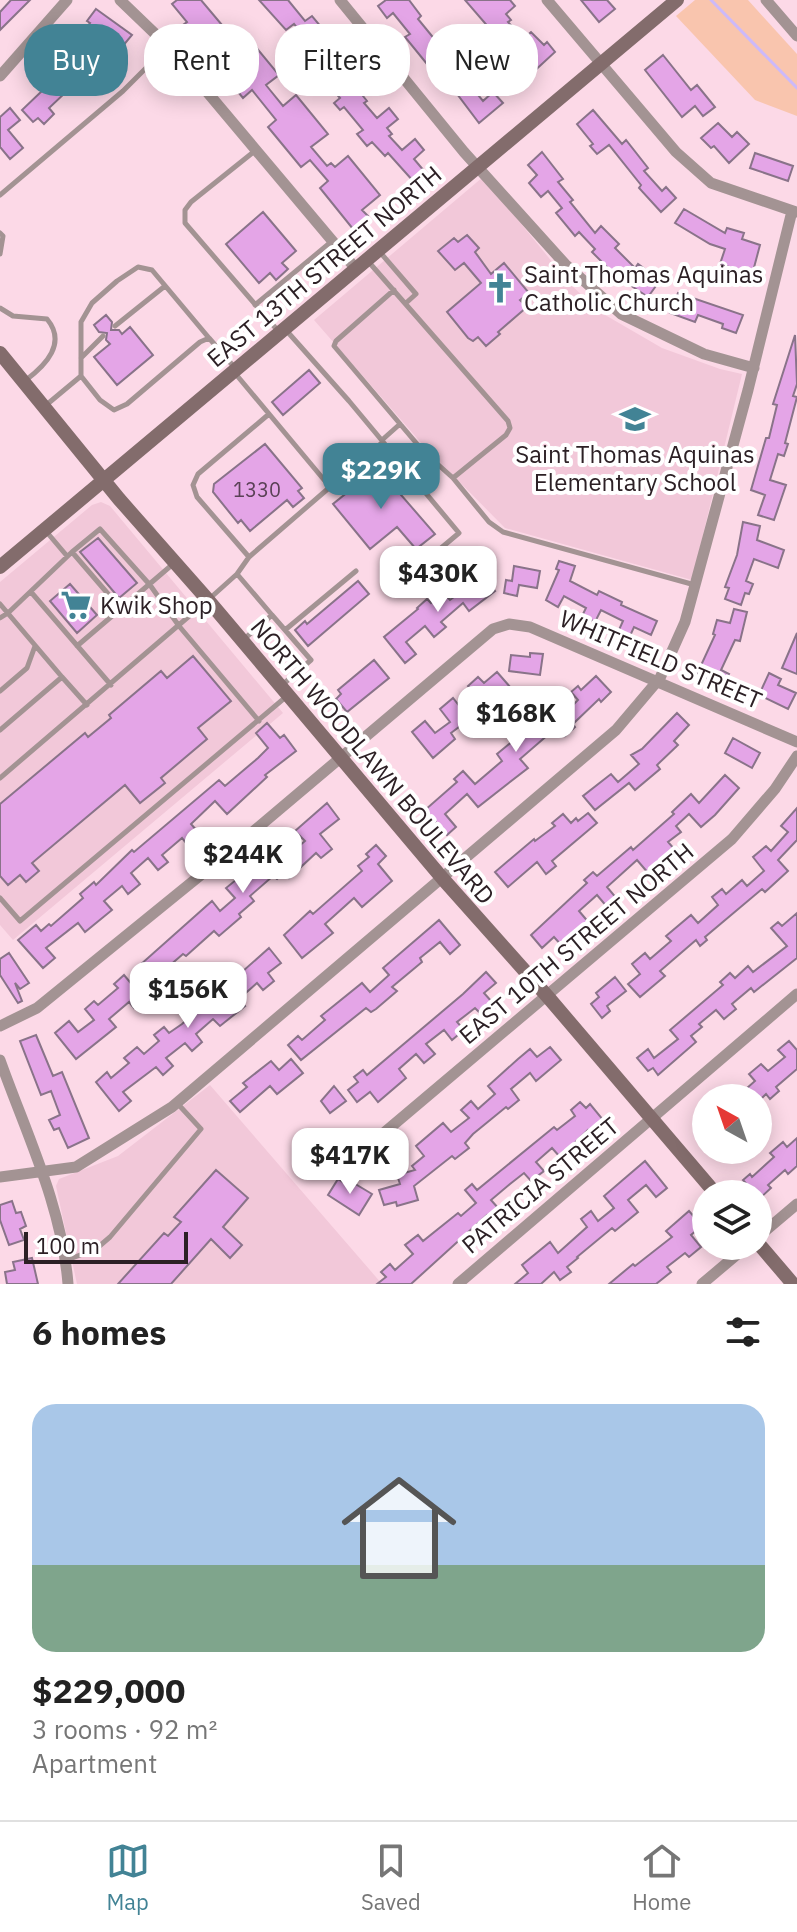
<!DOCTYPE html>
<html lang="en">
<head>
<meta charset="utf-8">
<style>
  :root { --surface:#fff; --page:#f6f6f6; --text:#222; --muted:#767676; --line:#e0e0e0; --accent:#428395 }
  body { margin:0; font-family:"IBM Plex Sans",sans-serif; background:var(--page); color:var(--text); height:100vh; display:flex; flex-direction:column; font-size:30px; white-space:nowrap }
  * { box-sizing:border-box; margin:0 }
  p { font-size:26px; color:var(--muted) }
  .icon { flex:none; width:44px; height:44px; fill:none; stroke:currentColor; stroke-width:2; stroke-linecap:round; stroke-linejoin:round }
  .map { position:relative; height:1284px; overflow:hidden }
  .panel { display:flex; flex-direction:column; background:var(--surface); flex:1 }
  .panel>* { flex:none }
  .banner { position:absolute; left:24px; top:24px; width:750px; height:72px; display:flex; gap:16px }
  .needle { width:52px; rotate:320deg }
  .controls { position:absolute; left:692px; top:1084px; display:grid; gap:16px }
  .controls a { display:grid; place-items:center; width:80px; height:80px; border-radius:50%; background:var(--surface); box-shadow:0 4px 20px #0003; font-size:40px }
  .scale { position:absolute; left:24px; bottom:20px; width:164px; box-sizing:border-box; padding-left:8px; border:4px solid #2c2025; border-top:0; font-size:22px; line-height:28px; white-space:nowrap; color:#2c2025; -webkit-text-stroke:6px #fff; paint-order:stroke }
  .price { position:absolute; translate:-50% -68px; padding:0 18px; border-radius:16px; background:#fff; color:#222; font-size:26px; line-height:52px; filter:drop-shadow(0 2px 4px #0008) }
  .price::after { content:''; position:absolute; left:50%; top:48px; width:24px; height:18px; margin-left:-12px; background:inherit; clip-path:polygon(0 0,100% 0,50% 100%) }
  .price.current { background:var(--accent); color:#fff }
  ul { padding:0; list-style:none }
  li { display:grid; align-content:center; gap:16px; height:424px; padding:0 32px }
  li span { display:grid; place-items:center; height:248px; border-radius:24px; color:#555 }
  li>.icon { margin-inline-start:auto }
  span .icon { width:144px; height:144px; fill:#fffc; stroke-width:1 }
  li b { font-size:34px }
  h2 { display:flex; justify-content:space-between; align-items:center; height:96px; padding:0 32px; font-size:34px }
  .pill { padding:0 28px; border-radius:32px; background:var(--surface); box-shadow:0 4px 20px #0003; font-size:28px; line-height:72px }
  .pill.current { background:var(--accent); color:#fff }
  .dock { display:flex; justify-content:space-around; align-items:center; height:112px; border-top:2px solid var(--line); background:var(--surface); font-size:22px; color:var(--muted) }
  .dock a { display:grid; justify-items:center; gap:4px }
  .dock .current { color:var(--accent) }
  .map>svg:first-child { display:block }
  .built { fill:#f2c8d9 }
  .green { fill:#f9c5ae }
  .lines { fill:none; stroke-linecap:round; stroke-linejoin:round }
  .stream { stroke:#cdb9f9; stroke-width:3 }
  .building { fill:#e4a5e7; stroke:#897389; stroke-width:2 }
  .lane { stroke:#a39393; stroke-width:5 }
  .street { stroke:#a39393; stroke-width:11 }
  .secondary { stroke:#836c6c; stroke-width:14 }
  .labels { text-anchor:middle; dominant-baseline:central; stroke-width:8; stroke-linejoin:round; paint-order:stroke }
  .number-label { font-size:20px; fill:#5a4156 }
  .street-label { font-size:24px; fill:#2c2025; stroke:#fff }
  .poi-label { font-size:24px; fill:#2c2025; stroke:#fff; text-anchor:start }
</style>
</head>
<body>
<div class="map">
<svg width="797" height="1284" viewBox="0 0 797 1284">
  <rect width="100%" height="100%" fill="#fcd9e7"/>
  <path class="built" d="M483,177L571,285L600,312L662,348L720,369L742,374L692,580L505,528L423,445L314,320Z
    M101,502L110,506L283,713L13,940L0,925V582L92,505Z
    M210,1085L382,1284H77L56,1186L59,1179L118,1156Z"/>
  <path class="green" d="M695,0H748L797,54V116L755,100L676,16Z"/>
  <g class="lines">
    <path class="stream" d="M711,0L797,88"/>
  </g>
  <path class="building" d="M11,0H30L0,30V12Z
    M177,0H201L222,25L219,28L232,44L245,34L279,75L266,85L270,90L283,106L296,95L328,134L311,147L327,166L331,163L335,167L348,156L380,195L362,210L368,216L353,229L320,188L328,181L310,160L301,167L268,127L276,120L252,90L243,98L216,65L224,59L217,49L219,48L202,28L193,36L183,25L187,22L172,4Z
    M259,0H288L305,21L312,16L347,58L339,65L356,84L363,78L372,89L363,96L367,101L364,103L377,118L389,108L398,119L387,128L392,134L389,136L402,150L415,139L424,150L414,159L425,172L414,182L388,153L385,156L372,142L367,146L357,134L363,130L344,107L340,110L334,103L340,98L313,67L322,59L294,24L286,30Z
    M386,0H409L421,16L418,19L454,63L459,59L475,79L469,84L483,101L493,92L503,103L479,123L457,94L427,64L405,37L410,34L393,13L387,18L378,6Z
    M465,0H510L515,6L506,14L511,20L508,22L523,39L531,32L544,45L547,42L555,52L530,75L519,62L526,56L510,38L503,44Z
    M581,0H607L615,9L599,22Z
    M96,9L132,35L112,59L95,46L80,64L94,75L85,85L55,60L73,39L76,41L90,23L87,21Z
    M663,55L691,90L697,85L715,107L703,116L695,106L682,117L645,70Z
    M46,72L66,92L49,108L54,114L44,124L38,118L33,122L22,110L43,90L35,82Z
    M10,108L20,120L8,130L23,148L10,159L0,147V117Z
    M593,110L622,144L626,140L648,168L644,171L662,191L666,187L676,198L661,212L639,188L641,185L609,145L597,154L590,146L593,144L577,124Z
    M718,123L732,137L737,132L749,144L729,163L714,146L711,148L701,138Z
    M542,152L563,179L558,182L573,200L570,202L595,233L601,226L619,244L615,248L635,268L638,264L649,272L647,276L658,283L648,297L615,275L592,252L595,249L579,232L575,236L556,213L562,208L548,191L541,197L529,183L537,175L528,165Z
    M755,153L793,166L788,181L750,168Z
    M684,209L725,233L727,228L744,233L742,239L760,245L752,275L720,264L725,249L710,244L675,223Z
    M263,212L296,251L282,263L288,269L276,280L270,273L259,283L226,244Z
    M467,235L479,248L475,252L491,274L504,263L529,293L520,300L527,307L498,332L500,334L486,346L478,337L473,341L468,338L447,312L481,283L464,263L455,270L438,251L454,238L458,242Z
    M678,293L743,315L736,333L722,328L723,324L698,315L695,322L670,313Z
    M106,315L112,322L111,330H119L122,334L130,327L153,355L117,385L94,357L110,344L106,340L107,333L99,332L94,325Z
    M795,335L797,384L793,396L797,397L785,443L788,444L784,456L778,454L770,480L786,485L774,520L758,515L765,495L751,490L766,438H769L777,405L773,404Z
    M309,370L320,383L283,415L272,402Z
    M265,444L302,488L298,491L304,498L293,507L287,500L250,531L241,520L238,523L213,492L214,484Z
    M375,465L435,534L416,549L397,527L370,549L333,504L359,483L357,480Z
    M743,522L760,526L757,540L784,550L778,568L754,559L746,581L753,584L749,594L745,593L741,605L725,599L729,588L725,587L737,555Z
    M98,538L137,583L119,598L80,552Z
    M559,561L575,566L570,581L597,595L599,591L622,602L621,605L657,621L651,635L634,627L629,638L618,632L623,621L601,610L595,622L582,616L586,608L564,596L558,607L546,600L559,570L556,569Z
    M514,566L540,571L537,588L519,585L517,596L504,593L506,580L512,581Z
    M480,571L495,591L469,611L463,603L441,622L446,627L434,637L425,626L406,642L416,654L405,663L384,637L418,609L417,608L427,599L431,603L443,592L450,600L463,590L459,585Z
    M358,581L369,594L308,646L295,630L305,621L307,624Z
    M70,584L97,615L77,633L50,601Z
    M734,609L747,612L740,641L735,640L721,670L729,674L723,686L697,674L715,635L713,634L717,620L730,623Z
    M797,633V674L782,668Z
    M530,653L543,654L540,675L509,671L511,655L530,657Z
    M193,656L231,701L198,728L207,739L161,778L165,783L140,803L125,785L32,863L39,871L26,882L20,875L8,885L0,876V804L85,733L88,737L111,718L109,715L161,671L167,678Z
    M374,660L389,678L347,712L336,699L341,694L338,690Z
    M497,672L511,688L451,733L455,739L433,758L412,732L425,721L435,733L450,722L440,709L453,698L461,708L476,695L468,686L478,677L484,683Z
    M769,673L781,679L778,685L796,693L788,709L759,695Z
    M596,676L611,692L601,702L599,699L573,724L575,727L565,736L557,727L520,759L528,768L478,807L467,794L445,814L456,827L447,835L425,810L457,782L454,779L463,771L475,784L502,761L497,754L531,726L529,724L554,702L564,714L578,700L571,692L578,686L581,690Z
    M677,713L689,725L674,741L678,745L657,765L660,769L635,790L629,783L595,810L583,796L611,774L618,782L639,764L631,755L642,749Z
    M267,723L280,738L284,735L296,751L265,775L267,777L227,814L215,801L191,824L198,832L186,843L182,838L162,855L168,862L158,870L148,858L131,873L140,884L128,894L122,886L104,901L112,910L85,932L78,923L46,948L55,958L43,968L18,940L36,925L41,931L49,924L51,926L83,898L80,894L94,882L96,885L132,850L134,852L219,780L225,786L258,758L268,748L256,733Z
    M733,738L760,753L752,768L725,753Z
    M725,775L739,788L715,815L701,827L689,814L676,826L681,832L668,842L676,851L649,874L637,860L607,887L618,900L608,908L597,895L579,911L590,924L563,947L554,937L542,948L531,935L587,883L584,880L593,872L597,876L631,847L633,850L674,814L672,812L691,794L699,803Z
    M327,803L339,819L320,834L332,849L321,858L316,853L289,878L284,873L277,879L273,876L250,896L254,901L239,914L241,917L219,936L214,931L186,956L183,954L153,980L140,965L212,901L220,911L235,898L226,888L242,875L245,878L251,871L254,874L281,851L286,857L305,841L295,831Z
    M797,808V840L778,860L788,871L765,892L762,889L705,937L707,940L700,946L696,940L660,971L665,976L640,997L628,984L640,974L632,964L645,953L650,959L671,941L666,936L691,915L698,923L718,905L712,897L722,889L726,894L742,880L747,886L764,871L753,857L766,846L771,851L788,832L781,826Z
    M588,813L597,823L552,861L556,866L546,874L537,862L508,887L495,872L534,839L535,841L555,826L552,823L563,814L571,823L576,818L578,821Z
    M376,845L386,856L378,864L392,881L362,907L354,898L325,924L333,933L302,958L284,935L310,911L313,914L362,871L358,866L369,857L366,854Z
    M797,913V958L754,992L751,988L732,1004L736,1009L724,1019L716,1010L699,1024L702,1027L691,1036L696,1042L658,1075L653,1068L648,1071L637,1058L648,1049L654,1058L678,1039L670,1030L723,985L720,982L730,973L735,978L748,966L753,972L787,946L771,928L778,922L782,926Z
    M439,920L460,945L450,954L440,942L420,958L422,962L392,987L397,991L376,1009L371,1012L366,1008L301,1060L288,1045L298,1036L302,1040L325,1020L321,1016L362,983L370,992L389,975L383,968Z
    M269,948L281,963L268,973L274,981L263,990L257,983L239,999L245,1006L220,1026L213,1019L196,1034L202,1042L192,1051L185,1043L166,1058L173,1066L163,1075L156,1067L123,1092L131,1101L119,1111L96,1082L107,1072L111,1078L129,1063L124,1058L137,1047L144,1054L159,1041L154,1035L164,1027L169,1033L182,1024L217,993L214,990L222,983L225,987Z
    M9,953L29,983L20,989L15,983L22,1001L18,1003L0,975V959Z
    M486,972L496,983L484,993L492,1002L480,1013L475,1008L457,1022L464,1030L452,1040L444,1030L426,1044L435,1054L424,1063L416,1054L399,1069L406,1078L378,1102L370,1092L357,1102L348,1090L358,1082L354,1077L363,1070L367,1075L463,994Z
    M124,975L134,987L145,979L155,991L134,1008L129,1002L109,1019L116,1027L76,1059L55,1033L69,1021L78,1032L94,1020L85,1009L94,1001L98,1005L118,988L114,984Z
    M615,977L626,991L607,1006L610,1011L602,1018L591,1004L599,997L596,993Z
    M36,1035L53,1076L62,1072L89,1138L68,1148L59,1128L54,1130L49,1120L60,1115L51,1091L41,1095L20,1041Z
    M789,1041L797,1050V1069L776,1087L779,1091L770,1099L766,1094L762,1098H719L731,1087L738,1096L755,1081L749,1074L761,1064L768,1071L785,1057L778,1050Z
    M550,1047L561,1060L536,1081L530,1073L511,1089L519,1100L508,1109L506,1107L473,1134L465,1143L469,1148L455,1159L452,1156L414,1186L418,1200L397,1206L396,1202L384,1205L379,1190L400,1184L397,1175L415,1170L412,1166L424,1156L416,1146L443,1123L451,1132L469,1118L461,1110L471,1101L478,1109L495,1094L488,1086L518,1059L530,1049L537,1057Z
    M291,1059L303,1073L277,1094L270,1086L240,1112L230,1101L247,1087L243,1083L271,1061L279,1070Z
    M334,1086L346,1101L330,1113L321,1101Z
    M580,1102L586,1108L590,1104L604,1121L590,1132L588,1130L560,1157L552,1148L536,1162L544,1171L531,1181L524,1173L510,1184L491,1200L499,1209L489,1218L487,1215L411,1284H377L386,1277L381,1272L390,1264L395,1270L413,1254L405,1245L418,1235L423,1241L458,1213L461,1216L476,1203L465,1190L472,1184L477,1190L554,1127L557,1130L575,1116L571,1110Z
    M319,1130L331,1136L323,1153L332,1158L324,1174L296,1160L303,1146L310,1149Z
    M797,1138V1166L788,1174L785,1170L768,1185L771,1188L759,1199L758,1194H755L743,1180L750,1174L752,1177L774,1157L770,1153L783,1142L787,1147Z
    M645,1161L667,1188L656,1197L646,1185L628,1200L638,1212L615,1231L612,1228L577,1257L578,1258L567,1267L571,1272L560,1280L554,1272L541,1284H515L528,1273L522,1265L550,1242L558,1253L587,1227L581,1219L591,1211L598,1221L614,1208L604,1196Z
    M216,1170L248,1198L223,1227L242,1245L230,1258L211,1239L171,1284H118L164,1233L168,1236L181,1222L174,1217Z
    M338,1179L349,1186L352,1182L372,1194L359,1215L328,1195Z
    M12,1201L16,1213L21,1212L26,1226L20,1229L24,1240L9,1245L0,1220V1205Z
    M689,1211L702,1226L691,1235L701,1247L689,1257L685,1253L667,1267L671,1272L656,1284H609L633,1264L635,1266L672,1237L666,1231Z
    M32,1258L38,1284H7L5,1272L15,1270L13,1262Z"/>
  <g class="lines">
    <path class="lane" d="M256,150L191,202L185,210V223L279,332
      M0,195L123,91L167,47
      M0,233L3,236L0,254
      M379,251L416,294L406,303
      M367,260L508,421L510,428L506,435L453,478
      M394,290L336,341L334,346L423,451L453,478L489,522L503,532L695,585
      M255,305L331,242
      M0,308L13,316L47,319C67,343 46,365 26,380
      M115,326L165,286
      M285,329L349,401L459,533L403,580L387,560
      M209,338L152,270L138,267L117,281L92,303L81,322V376L100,400L114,410L127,404L200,342L209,338L235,368
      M81,358L103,336
      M45,406L81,376
      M382,440L400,424
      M330,487L383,442
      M45,530L67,556
      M72,552L100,529L150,585L179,626L259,721
      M249,557L197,497L193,485L198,474L269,414
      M237,574L272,615
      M31,592L111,685
      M0,604L62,677
      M0,618L8,613L72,552L121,609
      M243,640L272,615L285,630L356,571
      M77,646L173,564
      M281,686L311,660L285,630
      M0,691L27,668L35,646
      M0,730L62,677L87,705
      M0,778L208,600L237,574L249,557L330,487L234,372
      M0,898L20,921L287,696
      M67,1260L96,1249L110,1237L201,1129L177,1103"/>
    <path class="street" d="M120,0L171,49L356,269
      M340,0L464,152L565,264L621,314L704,354L754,368
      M547,0L676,152L711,183L796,212
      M766,0L797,36
      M0,76L67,0
      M0,1026L37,1008L229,852L493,629L509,624L530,627L797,742
      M0,1060C26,1133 62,1206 68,1284
      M366,1148L732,839L775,789L797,756
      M0,1177L76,1167L172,1107L616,730L660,678L685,622L748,390L792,211
      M758,1237L797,1204
      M458,1284L797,994
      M702,1284L747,1246"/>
    <path class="secondary" d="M0,353L119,499L208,600L443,879L548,997L716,1194
      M0,567L677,0
      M758,1243L793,1284"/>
  </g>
  <defs>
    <g id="church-bare" transform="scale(2.4)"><path d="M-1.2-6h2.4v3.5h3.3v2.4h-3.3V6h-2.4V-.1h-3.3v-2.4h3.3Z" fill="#428395" stroke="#fff" stroke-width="2.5" paint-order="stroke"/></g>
    <g id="school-bare" transform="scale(2.4)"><path d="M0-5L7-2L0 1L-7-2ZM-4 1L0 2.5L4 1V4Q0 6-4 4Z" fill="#428395" stroke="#fff" stroke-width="2.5" paint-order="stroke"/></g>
    <g id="supermarket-bare" transform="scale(2.4)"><path d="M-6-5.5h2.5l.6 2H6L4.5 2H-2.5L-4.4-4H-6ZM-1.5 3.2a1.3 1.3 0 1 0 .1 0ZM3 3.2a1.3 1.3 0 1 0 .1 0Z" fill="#428395" stroke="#fff" stroke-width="2.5" paint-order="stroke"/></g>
  </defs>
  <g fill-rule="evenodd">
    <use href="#church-bare" x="500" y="288"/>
    <use href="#school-bare" x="635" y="419"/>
    <use href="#supermarket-bare" x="76" y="605"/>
  </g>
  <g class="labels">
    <g class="number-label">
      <text x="257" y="489">1330</text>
    </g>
    <g class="street-label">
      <text transform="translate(324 266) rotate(-40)">EAST 13TH STREET NORTH</text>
      <text transform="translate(661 659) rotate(23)">WHITFIELD STREET</text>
      <text transform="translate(373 761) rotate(50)">NORTH WOODLAWN BOULEVARD</text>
      <text transform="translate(576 943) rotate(-40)">EAST 10TH STREET NORTH</text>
      <text transform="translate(540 1185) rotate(-40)">PATRICIA STREET</text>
    </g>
    <g class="poi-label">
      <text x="524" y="274">Saint Thomas Aquinas<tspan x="524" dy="28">Catholic Church</tspan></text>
      <text x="635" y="454" text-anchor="middle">Saint Thomas Aquinas<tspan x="635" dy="28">Elementary School</tspan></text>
      <text x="100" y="605">Kwik Shop</text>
    </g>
  </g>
</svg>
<div class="controls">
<a><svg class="needle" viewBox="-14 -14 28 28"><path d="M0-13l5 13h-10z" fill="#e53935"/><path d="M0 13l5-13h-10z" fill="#767676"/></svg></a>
<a><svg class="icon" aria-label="layers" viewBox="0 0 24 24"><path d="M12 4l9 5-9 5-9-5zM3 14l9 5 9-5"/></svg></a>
</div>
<div class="scale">100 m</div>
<b class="price current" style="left:381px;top:511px">$229K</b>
<b class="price" style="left:438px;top:614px">$430K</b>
<b class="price" style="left:516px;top:754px">$168K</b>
<b class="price" style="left:243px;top:895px">$244K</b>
<b class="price" style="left:188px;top:1030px">$156K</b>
<b class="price" style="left:350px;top:1196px">$417K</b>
<div class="banner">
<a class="pill current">Buy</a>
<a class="pill">Rent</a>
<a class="pill">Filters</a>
<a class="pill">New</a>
</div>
</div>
<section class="panel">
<h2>6 homes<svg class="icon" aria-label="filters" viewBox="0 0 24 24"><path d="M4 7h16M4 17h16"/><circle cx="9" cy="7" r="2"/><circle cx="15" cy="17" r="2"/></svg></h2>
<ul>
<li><span style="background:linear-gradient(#a9c7e8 65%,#7fa58c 0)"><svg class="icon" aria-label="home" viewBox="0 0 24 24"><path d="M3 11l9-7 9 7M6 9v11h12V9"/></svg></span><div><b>$229,000</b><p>3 rooms · 92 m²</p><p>Apartment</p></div></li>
</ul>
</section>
<nav class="dock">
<a class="current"><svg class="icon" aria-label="map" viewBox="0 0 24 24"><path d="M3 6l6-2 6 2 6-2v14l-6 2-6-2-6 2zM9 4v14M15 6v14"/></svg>Map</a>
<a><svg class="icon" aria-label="saved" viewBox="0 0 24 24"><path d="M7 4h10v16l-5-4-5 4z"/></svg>Saved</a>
<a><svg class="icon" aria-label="home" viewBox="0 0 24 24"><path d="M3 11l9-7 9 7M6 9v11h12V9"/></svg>Home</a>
</nav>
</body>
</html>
